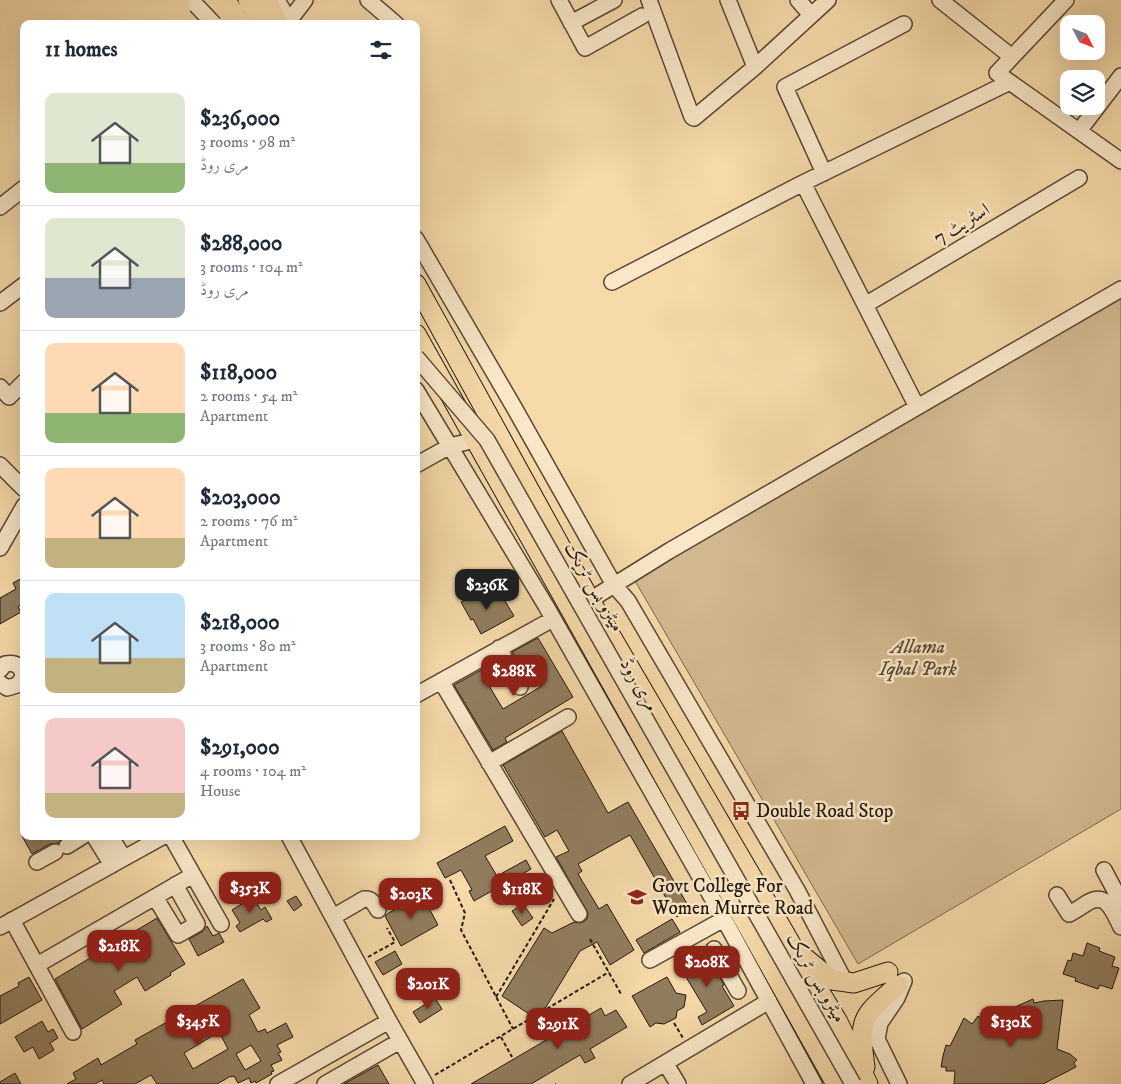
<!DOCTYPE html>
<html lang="en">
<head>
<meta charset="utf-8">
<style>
  :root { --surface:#fff; --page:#f2f2f3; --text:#1f2937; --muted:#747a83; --line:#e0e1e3; --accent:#8f2418 }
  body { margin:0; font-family:"IM FELL DW Pica",Amiri,serif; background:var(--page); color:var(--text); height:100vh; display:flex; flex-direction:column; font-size:19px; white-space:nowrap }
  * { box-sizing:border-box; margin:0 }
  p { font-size:16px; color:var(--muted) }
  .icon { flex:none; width:28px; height:28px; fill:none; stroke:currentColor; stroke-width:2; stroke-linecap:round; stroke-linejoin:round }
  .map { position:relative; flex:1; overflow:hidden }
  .drawer { position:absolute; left:20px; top:20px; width:400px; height:820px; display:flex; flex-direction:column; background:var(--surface); border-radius:10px; box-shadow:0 5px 20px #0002 }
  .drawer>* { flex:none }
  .needle { width:32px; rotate:132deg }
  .controls { position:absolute; left:1060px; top:15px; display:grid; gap:10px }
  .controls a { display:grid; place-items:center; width:45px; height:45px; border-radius:10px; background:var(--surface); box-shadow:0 5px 20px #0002; font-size:25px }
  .price { position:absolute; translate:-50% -42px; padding:0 11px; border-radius:10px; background:var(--accent); color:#fff; font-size:16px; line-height:32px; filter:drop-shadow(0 1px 2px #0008) }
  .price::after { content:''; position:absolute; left:50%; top:30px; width:15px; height:11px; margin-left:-8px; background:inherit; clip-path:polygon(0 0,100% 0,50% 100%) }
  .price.active { background:#222; color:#fff }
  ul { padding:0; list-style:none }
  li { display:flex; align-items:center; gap:15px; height:125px; padding:0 25px }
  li+li { border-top:1px solid var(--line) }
  li span { display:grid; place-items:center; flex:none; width:140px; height:100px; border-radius:10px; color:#555 }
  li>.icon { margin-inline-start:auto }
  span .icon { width:60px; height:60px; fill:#fffc; stroke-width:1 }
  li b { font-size:21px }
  h2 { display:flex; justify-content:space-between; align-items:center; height:60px; padding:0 25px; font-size:21px }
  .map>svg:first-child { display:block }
  .green { fill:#d2b98f; stroke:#7a684e }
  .building { fill:#917d5e; stroke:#23180c; fill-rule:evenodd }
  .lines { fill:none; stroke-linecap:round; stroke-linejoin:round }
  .minor-casing { stroke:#584834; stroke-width:18 }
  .major-casing { stroke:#23180c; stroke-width:21 }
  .path { stroke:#23180c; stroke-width:2; stroke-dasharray:4 2.5; stroke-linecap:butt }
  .minor { stroke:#f9e7c8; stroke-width:15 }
  .major { stroke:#f6daaa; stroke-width:19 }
  .minor-bridge-casing { stroke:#584834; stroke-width:18; stroke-linecap:butt }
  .minor-bridge { stroke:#f9e7c8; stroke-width:15 }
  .labels { text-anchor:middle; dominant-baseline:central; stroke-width:5; stroke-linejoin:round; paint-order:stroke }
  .street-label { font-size:19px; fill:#23180c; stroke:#f9e7c8 }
  .park-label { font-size:19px; font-style:italic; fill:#584833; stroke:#f9e7c8 }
  .poi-label { font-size:19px; fill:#23180c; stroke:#f9e7c8; text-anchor:start }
</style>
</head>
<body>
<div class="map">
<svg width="1121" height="1084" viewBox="0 0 1121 1084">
  <rect width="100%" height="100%" fill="#f6daaa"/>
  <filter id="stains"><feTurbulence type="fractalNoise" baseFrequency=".004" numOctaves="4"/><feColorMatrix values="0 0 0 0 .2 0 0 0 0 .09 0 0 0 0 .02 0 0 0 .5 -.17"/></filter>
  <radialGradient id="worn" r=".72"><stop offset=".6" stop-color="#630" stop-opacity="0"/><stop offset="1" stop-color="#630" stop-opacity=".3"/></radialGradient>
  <path class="green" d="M1121,289V809L858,964L631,574Z"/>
  <path class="building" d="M24,577V603L18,607L21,612L0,624V598L16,589L13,583Z
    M484,589L491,602L502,596L514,616L481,634L473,619L471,620L461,602Z
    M538,638L573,697L505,738L507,742L493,750L454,685L496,662L497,665L482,674L503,709L542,686L525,657L517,661L512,652Z
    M562,731L608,813L628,802L690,909L677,917L630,835L578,864L582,871L578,874L599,909L607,904L634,950L610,965L597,942L580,951L546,1007L538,1013L529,1014L502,996L544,928L552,933L574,922L579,923L583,922L587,919L588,913L556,857L569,851L557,830L545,837L503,765Z
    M505,826L513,841L485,856L497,876L526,860L531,869L474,901L469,891L472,890L461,870L445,878L437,863Z
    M22,836H61L62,838L58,843L50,844L32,854Z
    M422,895L438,925L401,946L385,916L387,914Z
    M296,896L302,905L294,911L287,901Z
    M253,897L261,910L265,907L272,919L266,922L263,919L240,932L236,926L240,923L232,910Z
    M523,904L533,918L522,926L512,911Z
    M157,918L185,964L170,973L171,975L145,991L137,977L114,991L122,1004L82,1029L55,979Z
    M672,919L680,932L644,953L636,940Z
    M207,926L213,936L219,933L224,942L198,956L189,939L202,932Z
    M1087,943L1100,948L1099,951L1115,957L1112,966L1119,968L1112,989L1100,985L1098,989L1075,981L1076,978L1063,974L1068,960L1071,961L1073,953L1083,956Z
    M395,951L402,964L383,975L375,962Z
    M702,953L714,972L716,971L724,985L722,986L734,1006L702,1025L698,1017L707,1012L680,967Z
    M29,977L42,1000L0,1024V996L19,986L18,983Z
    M667,977L676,993L686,995L684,1007L677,1011L676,1018L664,1024L656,1023L650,1027L632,996Z
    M243,979L260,1008L249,1015L258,1032L265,1029L267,1033L286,1023L293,1037L277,1045L281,1052L278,1053L282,1060L271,1065L274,1071L271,1072L272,1074L256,1083L255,1081L251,1083L249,1078L238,1083L234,1076L231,1077V1076L217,1084H157L151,1075L135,1084H104L102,1080L95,1084H67L76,1079L73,1073L98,1058L101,1065L137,1044L135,1040ZM219,1032L228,1049L193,1069L184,1053ZM251,1045L261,1061L245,1070L236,1054Z
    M435,998L442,1009L420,1023L413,1012Z
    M1033,999L1034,1003L1044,1001L1063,1000L1057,1049L1070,1054L1077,1060L1074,1063L1076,1067L1043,1084H954L955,1071H946V1067H941L943,1056L946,1045L950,1046L964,1018L972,1024L978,1016L995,1029L1017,1010L1015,1007Z
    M601,1008L605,1016L616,1010L627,1027L590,1049L595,1058L585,1063L580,1055L531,1084H471Z
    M42,1021L48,1032L53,1029L58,1038L50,1043L54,1050L39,1059L33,1047L24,1052L15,1037Z
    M378,1065L389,1084H344Z
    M15,1073L21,1084H0V1082Z"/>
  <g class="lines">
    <g class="minor-casing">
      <path id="minor" d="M277,0L291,24
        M368,0L396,24
        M559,0L585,48L642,16
        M649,0L692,117L694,118L755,67L828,0
        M728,0L755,67
        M798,0L811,15
        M940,0L1012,57
        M1066,0L997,73L1121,161
        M289,21L305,0
        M571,23L614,0
        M1079,131L1121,76
        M824,173L785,87L904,24
        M803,183L917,407
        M0,207L24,188
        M416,239L515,409L614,585L628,601L797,890L845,982
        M612,282L803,183L1010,82
        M0,303L24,285
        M865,305L1079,178
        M0,387L9,397L24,382
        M416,390L546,606L724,919L814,1084
        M0,465L24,489
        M416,465L450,446L475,440
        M0,548L24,506
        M590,600L669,551L1121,289
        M499,648L520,687
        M0,670L5,664C15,662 20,665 23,674L22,679L17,685L7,688L0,683
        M441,681L579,914
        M416,695L553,619
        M489,763L568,717
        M94,836L112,865
        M110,836L124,858
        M171,836L221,924
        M67,846L83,836
        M37,862L55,852
        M1104,870L1121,902
        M1057,895L1069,914C1075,911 1081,907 1087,903C1107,891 1113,912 1121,927
        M155,897L178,935L197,924L175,885
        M333,917L364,899C372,898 374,904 378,910
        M12,920L73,1032
        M0,927L164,836
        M714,949L738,991
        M650,960L724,919
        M37,965L193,875
        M389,1021L425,1084
        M666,1064L678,1084
        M278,1084L389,1021L289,836
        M325,1084L400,1041
        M630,1084L769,1001
        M899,1084L877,1039L880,1023L897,998L904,981"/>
    </g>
    <g class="major-casing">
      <path id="major" d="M210,0L224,24
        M226,0L240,24
        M248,0L262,24
        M266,0L279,24
        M416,284L590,600L794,949L838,1022L868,1084
        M416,334L836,1084
        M805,958L832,980L854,983L888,972
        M865,1067C858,1017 862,1017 898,985"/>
    </g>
    <path class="path" d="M450,880L465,913L461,930L513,1029
      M590,939L621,994
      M368,957L395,942L387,928
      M496,997L554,899
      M541,1013L552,1032
      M674,1023L683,1038
      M501,1037L512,1057
      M435,1075L609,972
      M555,1084H556"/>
    <use href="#minor" class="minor"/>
    <use href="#major" class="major"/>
    <g class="minor-bridge-casing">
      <path id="minor-bridge" d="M196,5L214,24
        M416,357L487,440L853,1084"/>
    </g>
    <use href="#minor-bridge" class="minor-bridge"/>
  </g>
  <defs>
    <g id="bus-bare" transform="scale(1.5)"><path d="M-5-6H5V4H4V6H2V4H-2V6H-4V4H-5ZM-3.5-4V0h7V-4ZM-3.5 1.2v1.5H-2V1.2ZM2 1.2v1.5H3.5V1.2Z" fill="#8f2418" stroke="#f9e7c8" stroke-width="2.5" paint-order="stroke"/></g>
    <g id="university-bare" transform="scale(1.5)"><path d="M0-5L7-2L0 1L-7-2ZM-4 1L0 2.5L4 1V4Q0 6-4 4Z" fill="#8f2418" stroke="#f9e7c8" stroke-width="2.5" paint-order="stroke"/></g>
  </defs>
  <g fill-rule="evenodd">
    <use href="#bus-bare" x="741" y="811"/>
    <use href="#university-bare" x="637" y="897"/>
  </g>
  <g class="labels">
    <g class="street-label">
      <text transform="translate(962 224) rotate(-31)">اسٹریٹ 7</text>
      <text transform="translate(594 587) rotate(60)">میٹرو بس ٹریک</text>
      <text transform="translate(639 685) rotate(60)">مری روڈ</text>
      <text transform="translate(816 978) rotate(60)">میٹرو بس ٹریک</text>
    </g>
    <g class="park-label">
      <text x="918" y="647">Allama<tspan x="918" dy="22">Iqbal Park</tspan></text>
    </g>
    <g class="poi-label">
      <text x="756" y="811">Double Road Stop</text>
      <text x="652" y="886">Govt College For<tspan x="652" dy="22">Women Murree Road</tspan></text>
    </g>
  </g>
  <rect width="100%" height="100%" filter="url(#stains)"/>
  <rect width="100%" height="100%" fill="url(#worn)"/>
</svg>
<div class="controls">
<a><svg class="needle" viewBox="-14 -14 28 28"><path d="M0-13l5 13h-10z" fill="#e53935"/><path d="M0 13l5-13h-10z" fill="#747a83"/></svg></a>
<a><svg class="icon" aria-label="layers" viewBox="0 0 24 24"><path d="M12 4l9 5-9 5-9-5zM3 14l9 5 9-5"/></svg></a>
</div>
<b class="price active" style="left:487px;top:611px">$236K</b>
<b class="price" style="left:514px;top:697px">$288K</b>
<b class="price" style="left:250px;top:914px">$353K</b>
<b class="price" style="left:522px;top:915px">$118K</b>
<b class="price" style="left:411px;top:920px">$203K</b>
<b class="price" style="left:119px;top:972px">$218K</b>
<b class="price" style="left:707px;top:988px">$208K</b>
<b class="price" style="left:428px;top:1010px">$201K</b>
<b class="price" style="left:198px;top:1047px">$345K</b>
<b class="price" style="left:1011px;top:1048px">$130K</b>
<b class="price" style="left:558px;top:1050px">$291K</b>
<section class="drawer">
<h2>11 homes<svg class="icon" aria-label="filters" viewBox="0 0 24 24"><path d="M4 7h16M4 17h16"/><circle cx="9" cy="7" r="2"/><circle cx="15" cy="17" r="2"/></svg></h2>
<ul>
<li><span style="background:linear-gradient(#dfe7d0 70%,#8fb573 0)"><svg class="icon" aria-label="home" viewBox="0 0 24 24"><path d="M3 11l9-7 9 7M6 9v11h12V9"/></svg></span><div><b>$236,000</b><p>3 rooms · 98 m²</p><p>مری روڈ</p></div></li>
<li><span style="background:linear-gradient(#dfe7d0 60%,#9aa5b1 0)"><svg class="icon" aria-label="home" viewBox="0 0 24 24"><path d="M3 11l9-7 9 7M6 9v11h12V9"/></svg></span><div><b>$288,000</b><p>3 rooms · 104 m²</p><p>مری روڈ</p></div></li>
<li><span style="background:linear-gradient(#ffd9b3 70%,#8fb573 0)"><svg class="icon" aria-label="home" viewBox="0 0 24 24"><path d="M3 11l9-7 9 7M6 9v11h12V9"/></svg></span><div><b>$118,000</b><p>2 rooms · 54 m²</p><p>Apartment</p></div></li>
<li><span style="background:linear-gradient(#ffd9b3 70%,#c2b280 0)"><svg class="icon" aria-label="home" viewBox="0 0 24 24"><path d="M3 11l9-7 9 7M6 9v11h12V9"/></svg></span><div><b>$203,000</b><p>2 rooms · 76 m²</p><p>Apartment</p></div></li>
<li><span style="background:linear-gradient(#bfe0f5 65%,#c2b280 0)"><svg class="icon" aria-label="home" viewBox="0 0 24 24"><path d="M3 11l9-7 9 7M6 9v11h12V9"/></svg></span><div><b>$218,000</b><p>3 rooms · 80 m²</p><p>Apartment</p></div></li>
<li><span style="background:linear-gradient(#f6c9c9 75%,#c2b280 0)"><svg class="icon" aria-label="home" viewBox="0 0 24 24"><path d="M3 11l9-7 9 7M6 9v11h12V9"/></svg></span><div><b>$291,000</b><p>4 rooms · 104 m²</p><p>House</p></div></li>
</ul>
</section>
</div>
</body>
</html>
